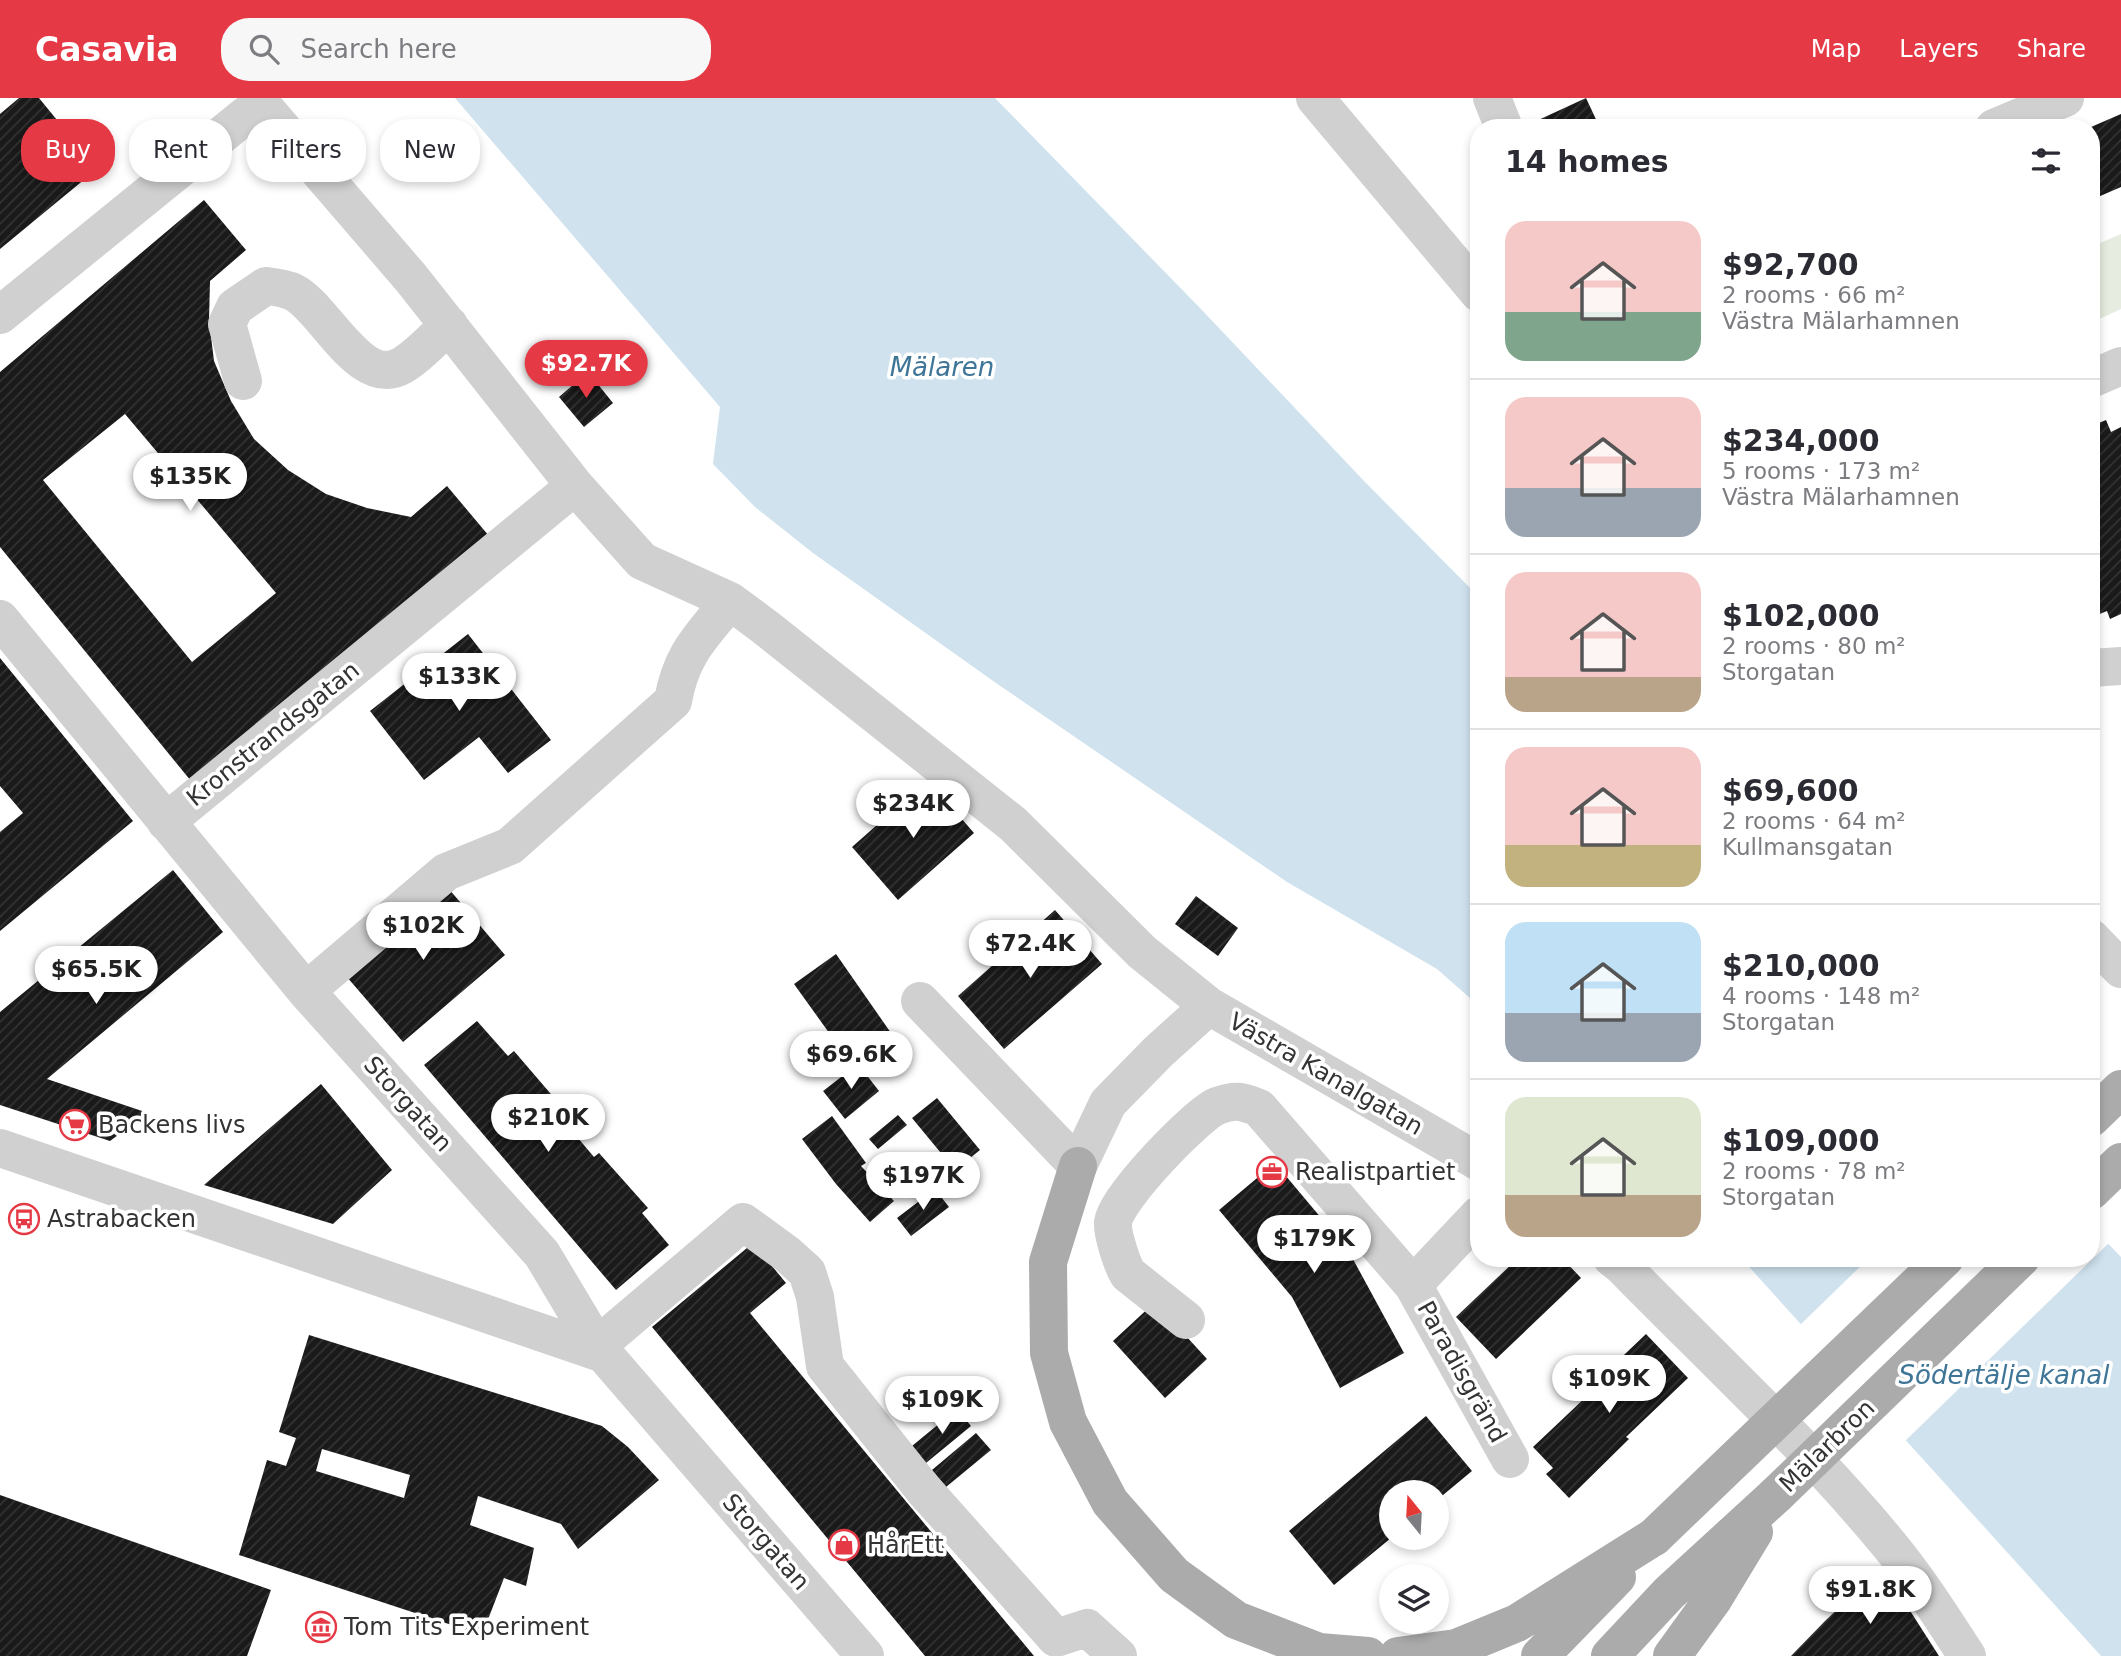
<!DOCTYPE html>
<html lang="en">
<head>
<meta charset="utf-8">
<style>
  :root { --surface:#fff; --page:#f7f7f7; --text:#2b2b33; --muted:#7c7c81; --line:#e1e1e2; --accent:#e63946 }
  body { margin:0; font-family:"DejaVu Sans",sans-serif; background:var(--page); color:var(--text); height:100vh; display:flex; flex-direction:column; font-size:26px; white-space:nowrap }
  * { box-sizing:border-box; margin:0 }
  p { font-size:23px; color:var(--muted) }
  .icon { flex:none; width:38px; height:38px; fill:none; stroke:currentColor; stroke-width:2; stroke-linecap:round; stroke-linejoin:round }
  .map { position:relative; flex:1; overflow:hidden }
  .side { position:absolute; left:1470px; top:21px; width:630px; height:1148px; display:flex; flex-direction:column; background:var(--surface); border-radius:28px; box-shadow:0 4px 10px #0003 }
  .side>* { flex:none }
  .banner { position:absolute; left:21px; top:21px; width:665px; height:63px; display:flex; gap:14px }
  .needle { width:46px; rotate:342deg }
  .tools { position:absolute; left:1379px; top:1382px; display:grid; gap:14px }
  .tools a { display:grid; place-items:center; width:70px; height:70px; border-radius:50%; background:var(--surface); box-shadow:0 4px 10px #0003; font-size:35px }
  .price { position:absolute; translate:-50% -60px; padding:0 16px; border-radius:24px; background:#fff; color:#222; font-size:23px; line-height:46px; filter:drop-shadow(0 2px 4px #0008) }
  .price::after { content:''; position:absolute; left:50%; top:42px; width:21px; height:16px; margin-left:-10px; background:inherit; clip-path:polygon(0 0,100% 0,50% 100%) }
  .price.selected { background:var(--accent); color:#fff }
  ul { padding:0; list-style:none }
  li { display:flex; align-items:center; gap:21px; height:175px; padding:0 35px }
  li+li { border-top:2px solid var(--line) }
  li span { display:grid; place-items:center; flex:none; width:196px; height:140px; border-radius:21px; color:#555 }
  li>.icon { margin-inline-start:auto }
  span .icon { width:84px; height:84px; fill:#fffc; stroke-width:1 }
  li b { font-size:30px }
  h2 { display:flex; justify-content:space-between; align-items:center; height:84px; padding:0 35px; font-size:30px }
  .tag { padding:0 24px; border-radius:28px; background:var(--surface); box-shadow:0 4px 10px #0003; font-size:24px; line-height:63px }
  .tag.selected { background:var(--accent); color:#fff }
  header { display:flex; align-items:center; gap:42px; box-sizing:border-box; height:98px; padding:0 35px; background:var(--accent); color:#fff }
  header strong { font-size:33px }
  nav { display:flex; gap:38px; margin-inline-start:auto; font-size:24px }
  .search { width:490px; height:63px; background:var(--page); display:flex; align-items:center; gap:18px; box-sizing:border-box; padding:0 24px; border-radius:28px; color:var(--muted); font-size:26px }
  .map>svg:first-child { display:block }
  .park { fill:#e6ecdf }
  .water { fill:#cfe2ee }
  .pier { fill:#fff }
  .building { fill:url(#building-hatch); fill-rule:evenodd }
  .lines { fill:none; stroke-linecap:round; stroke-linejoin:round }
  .minor { stroke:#d0d0d0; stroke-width:38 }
  .major { stroke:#ababab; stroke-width:38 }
  .major-bridge { stroke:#ababab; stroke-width:38 }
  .labels { text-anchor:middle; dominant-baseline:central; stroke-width:7; stroke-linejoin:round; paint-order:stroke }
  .street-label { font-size:24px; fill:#333; stroke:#fff }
  .poi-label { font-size:24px; fill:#333; stroke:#fff; text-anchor:start }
  .water-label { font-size:26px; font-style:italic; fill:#3f7597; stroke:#fff }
</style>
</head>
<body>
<header>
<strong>Casavia</strong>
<div class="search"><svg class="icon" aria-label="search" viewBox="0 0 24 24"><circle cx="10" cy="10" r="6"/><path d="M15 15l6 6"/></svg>Search here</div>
<nav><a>Map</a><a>Layers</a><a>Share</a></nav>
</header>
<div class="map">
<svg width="2121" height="1558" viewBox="0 0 2121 1558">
  <defs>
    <pattern id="building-hatch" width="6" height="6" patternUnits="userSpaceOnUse" patternTransform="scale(1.75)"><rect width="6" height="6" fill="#1a1a1a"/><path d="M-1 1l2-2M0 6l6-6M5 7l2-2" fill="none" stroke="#333"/></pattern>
  </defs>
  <rect width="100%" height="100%" fill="#fff"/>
  <path class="park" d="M2121,136V211L2091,225V149Z"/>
  <path class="water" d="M455,0H995L1199,209L1365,384L1479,499V908L1437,871L1287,784L996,585L813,455L755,409L713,366L720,309Z
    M2091,1128L2121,1159V1558H2101L1741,1160H2091Z"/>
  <path class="pier" d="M2091,1125L2111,1143L1903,1345L1798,1229L1869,1160H2091Z"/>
  <path class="building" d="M19,0H39L97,71L0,151V16Z
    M1586,0L1600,30H1537L1534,24Z
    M2121,16V89L2091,102V29Z
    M204,102L246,152L210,183L209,222L214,263L231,303L254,341L288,372L326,396L367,410L411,419L447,388L489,438L191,683L0,449V274ZM125,316L276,495L192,564L43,382Z
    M588,274L613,305L584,329L559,299Z
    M2106,322L2111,334L2121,329V516L2110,521L2107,513L2092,519L2091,516V328Z
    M468,536L551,642L508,675L479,639L424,682L370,613Z
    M0,560L133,723L0,833V734L23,715L0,688Z
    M928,682L974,735L898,802L852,749Z
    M173,772L223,834L47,981L148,1015L110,1043L0,1007V914Z
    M443,784L505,857L403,944L340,871Z
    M1196,798L1238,830L1218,858L1175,826Z
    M1055,812L1102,866L1004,951L958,898Z
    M836,856L891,935L850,964L794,886Z
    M477,923L508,958L514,953L562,1009L556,1014L594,1059L599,1055L648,1110L642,1115L669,1147L616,1192L424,967Z
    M858,966L879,993L845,1021L823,993Z
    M321,986L392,1072L333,1126L204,1087Z
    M937,1000L980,1052L955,1072L912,1020Z
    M898,1017L907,1027L878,1051L869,1041Z
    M832,1018L866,1065L861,1068L894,1103L870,1124L836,1086L802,1041Z
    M1275,1065L1348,1152L1404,1255L1340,1290L1292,1199L1219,1112Z
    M935,1091L949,1109L911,1138L897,1120Z
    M753,1145L786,1185L750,1215L1034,1558H925L652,1229Z
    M1518,1160H1562L1581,1180L1496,1261L1456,1219Z
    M1155,1204L1207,1261L1165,1300L1113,1243Z
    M1646,1236L1688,1280L1626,1339L1629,1341L1569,1400L1546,1376L1553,1370L1533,1349L1587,1298L1584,1295Z
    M309,1237L602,1328L628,1349L659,1382L578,1451L561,1426L478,1398L470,1427L534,1450L526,1488L504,1480L482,1537L239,1457L267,1362L286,1368L296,1340L279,1334ZM322,1351L410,1377L404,1400L316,1373Z
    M957,1311L971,1328L926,1365L912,1348Z
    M1426,1318L1472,1373L1437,1402V1395H1391V1440L1334,1487L1289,1433Z
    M976,1335L991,1352L946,1389L932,1372Z
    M0,1397L271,1492L247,1558H0Z
    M1882,1469L1939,1558H1791L1825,1523Z"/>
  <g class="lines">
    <path class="minor" d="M256,0L411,180L575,388L642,463L730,503L765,529L1013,726L1142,854L1209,908L1479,1064
      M1315,0L1479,195
      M1492,0L1504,30
      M1994,30L2065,0
      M0,217L261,5
      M2091,281L2121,268
      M243,283L227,226L235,209L266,188C275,189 285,190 293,194C324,208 360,293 403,267C420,257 434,240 449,227
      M0,521L306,893L542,1156L597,1248L865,1558
      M2091,570L2121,568
      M166,724L575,388
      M2091,840L2121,871
      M306,893L446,774L510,748L673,603C681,556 701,539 730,503
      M920,903L1078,1068L1108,1005L1158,954L1209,908
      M0,1050L604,1256
      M1479,1117L1413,1187L1510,1361
      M1612,1160L1622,1168C1712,1260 1810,1350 1891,1449C1919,1483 1943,1521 1967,1558
      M1186,1222L1128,1176C1122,1166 1112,1136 1113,1124C1116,1100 1196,1017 1217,1008C1235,1001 1242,1003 1259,1010L1413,1187
      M597,1248L743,1124L787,1156L807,1174L815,1199L825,1268L923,1391L1056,1540L1087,1530L1118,1558"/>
    <path class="major" d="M2091,1020L2121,991
      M1078,1068L1048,1164L1049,1255L1068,1324L1110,1404L1174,1477L1236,1522L1319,1554L1368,1558
      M2091,1093L2121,1064
      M1398,1558L1456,1550L1517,1525L1654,1439
      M1540,1558L1617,1479
      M1610,1558L1669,1495L1776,1397
      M1672,1558L1714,1500L1754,1434"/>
    <path class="major-bridge" d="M1776,1397L2021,1160
      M1654,1439L1945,1160"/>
  </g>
  <defs>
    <g id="supermarket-ring" transform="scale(1.575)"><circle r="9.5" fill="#fff" stroke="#e63946" stroke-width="1.5"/><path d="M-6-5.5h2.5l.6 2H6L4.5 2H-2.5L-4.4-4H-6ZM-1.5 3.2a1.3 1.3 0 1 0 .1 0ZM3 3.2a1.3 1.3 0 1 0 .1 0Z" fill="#e63946"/></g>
    <g id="office-ring" transform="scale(1.575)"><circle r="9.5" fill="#fff" stroke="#e63946" stroke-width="1.5"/><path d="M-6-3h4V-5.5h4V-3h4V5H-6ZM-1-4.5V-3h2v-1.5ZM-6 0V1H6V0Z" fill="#e63946"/></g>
    <g id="bus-ring" transform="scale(1.575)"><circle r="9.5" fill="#fff" stroke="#e63946" stroke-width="1.5"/><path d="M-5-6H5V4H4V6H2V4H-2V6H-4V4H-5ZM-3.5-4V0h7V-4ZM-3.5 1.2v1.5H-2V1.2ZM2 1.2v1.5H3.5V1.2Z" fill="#e63946"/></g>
    <g id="shop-ring" transform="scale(1.575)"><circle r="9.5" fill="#fff" stroke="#e63946" stroke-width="1.5"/><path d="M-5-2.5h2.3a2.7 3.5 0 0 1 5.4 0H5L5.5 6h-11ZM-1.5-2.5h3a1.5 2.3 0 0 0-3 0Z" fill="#e63946"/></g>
    <g id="museum-ring" transform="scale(1.575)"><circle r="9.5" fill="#fff" stroke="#e63946" stroke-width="1.5"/><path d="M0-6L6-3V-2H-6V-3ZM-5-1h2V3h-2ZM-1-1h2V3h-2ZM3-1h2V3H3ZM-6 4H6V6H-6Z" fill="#e63946"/></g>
  </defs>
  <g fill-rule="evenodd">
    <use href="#supermarket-ring" x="75" y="1027"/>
    <use href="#office-ring" x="1272" y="1074"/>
    <use href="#bus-ring" x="24" y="1121"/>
    <use href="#shop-ring" x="844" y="1447"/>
    <use href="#museum-ring" x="321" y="1529"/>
  </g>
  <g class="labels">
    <g class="street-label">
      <text transform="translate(273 636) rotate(-39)">Kronstrandsgatan</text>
      <text transform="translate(1326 976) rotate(30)">Västra Kanalgatan</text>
      <text transform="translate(408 1006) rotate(48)">Storgatan</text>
      <text transform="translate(1462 1274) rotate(61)">Paradisgränd</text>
      <text transform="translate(1827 1348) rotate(-44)">Mälarbron</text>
      <text transform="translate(766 1444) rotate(49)">Storgatan</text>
    </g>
    <g class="poi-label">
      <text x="98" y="1027">Backens livs</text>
      <text x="1295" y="1074">Realistpartiet</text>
      <text x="47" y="1121">Astrabacken</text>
      <text x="867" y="1447">HårEtt</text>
      <text x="344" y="1529">Tom Tits Experiment</text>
    </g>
    <g class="water-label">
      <text x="942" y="269">Mälaren</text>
      <text x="2004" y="1277">Södertälje kanal</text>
    </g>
  </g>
</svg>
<div class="tools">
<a><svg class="needle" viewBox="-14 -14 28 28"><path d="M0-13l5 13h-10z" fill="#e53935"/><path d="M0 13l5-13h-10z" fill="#7c7c81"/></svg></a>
<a><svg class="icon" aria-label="layers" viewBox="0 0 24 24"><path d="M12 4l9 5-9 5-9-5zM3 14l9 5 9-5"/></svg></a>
</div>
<b class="price selected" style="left:586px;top:302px">$92.7K</b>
<b class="price" style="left:190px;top:415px">$135K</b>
<b class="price" style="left:459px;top:615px">$133K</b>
<b class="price" style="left:913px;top:742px">$234K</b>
<b class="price" style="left:423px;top:864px">$102K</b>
<b class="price" style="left:1030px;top:882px">$72.4K</b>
<b class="price" style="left:96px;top:908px">$65.5K</b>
<b class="price" style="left:851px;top:993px">$69.6K</b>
<b class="price" style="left:548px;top:1056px">$210K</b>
<b class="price" style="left:923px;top:1114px">$197K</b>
<b class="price" style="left:1314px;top:1177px">$179K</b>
<b class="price" style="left:1609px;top:1317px">$109K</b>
<b class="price" style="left:942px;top:1338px">$109K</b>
<b class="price" style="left:1870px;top:1528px">$91.8K</b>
<div class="banner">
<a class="tag selected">Buy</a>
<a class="tag">Rent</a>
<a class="tag">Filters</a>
<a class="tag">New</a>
</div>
<section class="side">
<h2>14 homes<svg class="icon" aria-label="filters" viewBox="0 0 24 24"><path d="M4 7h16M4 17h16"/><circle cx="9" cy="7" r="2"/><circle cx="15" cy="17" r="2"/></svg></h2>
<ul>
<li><span style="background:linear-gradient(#f6c9c9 65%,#7fa58c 0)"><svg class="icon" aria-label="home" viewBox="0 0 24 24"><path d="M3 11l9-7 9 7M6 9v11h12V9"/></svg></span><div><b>$92,700</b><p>2 rooms · 66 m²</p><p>Västra Mälarhamnen</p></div></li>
<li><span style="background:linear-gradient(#f6c9c9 65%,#9aa5b1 0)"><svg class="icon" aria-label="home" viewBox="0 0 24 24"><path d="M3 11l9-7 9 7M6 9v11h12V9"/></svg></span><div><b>$234,000</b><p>5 rooms · 173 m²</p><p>Västra Mälarhamnen</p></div></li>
<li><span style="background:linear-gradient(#f6c9c9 75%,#b9a48a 0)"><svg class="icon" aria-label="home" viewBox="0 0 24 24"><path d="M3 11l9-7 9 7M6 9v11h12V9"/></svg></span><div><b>$102,000</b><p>2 rooms · 80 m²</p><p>Storgatan</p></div></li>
<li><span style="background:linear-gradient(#f6c9c9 70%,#c2b280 0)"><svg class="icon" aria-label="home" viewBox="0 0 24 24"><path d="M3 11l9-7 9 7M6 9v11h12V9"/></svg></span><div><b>$69,600</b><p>2 rooms · 64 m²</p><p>Kullmansgatan</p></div></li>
<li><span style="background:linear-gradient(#bfe0f5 65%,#9aa5b1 0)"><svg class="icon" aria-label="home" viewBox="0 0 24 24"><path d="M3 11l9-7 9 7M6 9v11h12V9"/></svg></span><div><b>$210,000</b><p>4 rooms · 148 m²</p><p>Storgatan</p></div></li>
<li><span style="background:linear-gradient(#dfe7d0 70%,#b9a48a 0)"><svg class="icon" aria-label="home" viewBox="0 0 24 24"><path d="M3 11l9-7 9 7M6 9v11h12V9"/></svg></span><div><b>$109,000</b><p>2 rooms · 78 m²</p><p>Storgatan</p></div></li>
</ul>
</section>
</div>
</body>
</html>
